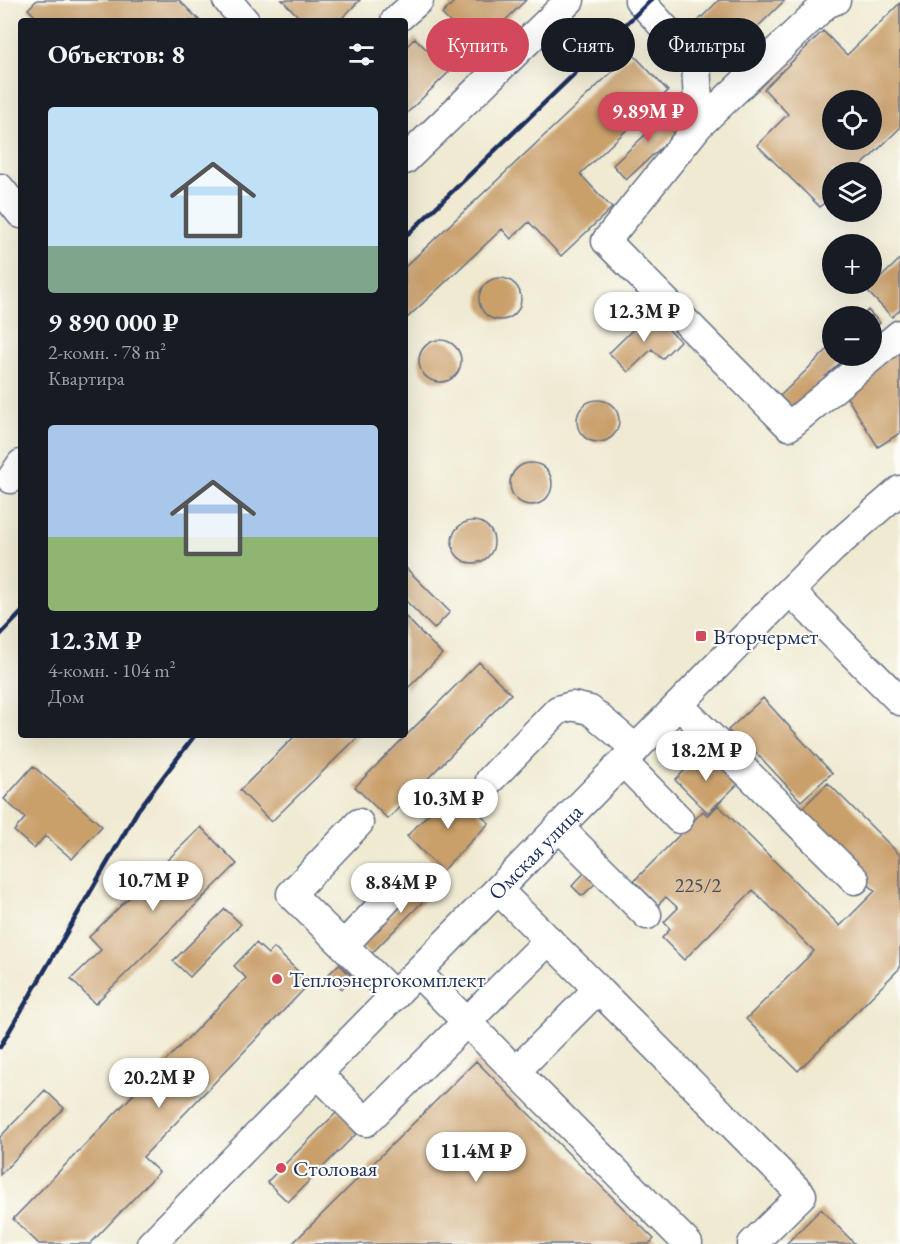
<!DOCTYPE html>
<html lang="ru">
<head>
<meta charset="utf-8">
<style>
  :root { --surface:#171b24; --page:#242831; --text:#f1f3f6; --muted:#9ea1a6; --accent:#d1495b }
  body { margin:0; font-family:"EB Garamond",serif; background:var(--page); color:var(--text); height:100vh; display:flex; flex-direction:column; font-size:22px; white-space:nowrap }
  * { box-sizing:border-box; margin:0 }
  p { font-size:20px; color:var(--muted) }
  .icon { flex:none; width:33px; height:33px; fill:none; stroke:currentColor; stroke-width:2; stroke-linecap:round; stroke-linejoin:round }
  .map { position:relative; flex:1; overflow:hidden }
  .panel { position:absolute; left:18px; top:18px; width:390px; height:720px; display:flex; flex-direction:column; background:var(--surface); border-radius:6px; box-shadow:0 6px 24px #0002 }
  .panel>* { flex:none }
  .hud { position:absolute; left:426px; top:18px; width:384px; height:54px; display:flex; gap:12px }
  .controls { position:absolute; left:822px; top:90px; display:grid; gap:12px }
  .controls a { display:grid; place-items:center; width:60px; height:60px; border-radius:50%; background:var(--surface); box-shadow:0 6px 24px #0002; font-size:30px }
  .price { position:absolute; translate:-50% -51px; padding:0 14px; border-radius:21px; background:#fff; color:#222; font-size:20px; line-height:39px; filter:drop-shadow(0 2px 3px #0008) }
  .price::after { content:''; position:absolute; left:50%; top:36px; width:18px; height:14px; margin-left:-9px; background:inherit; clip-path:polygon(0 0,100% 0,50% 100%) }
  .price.active { background:var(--accent); color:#fff }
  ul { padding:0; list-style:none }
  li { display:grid; align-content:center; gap:12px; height:318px; padding:0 30px }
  li span { display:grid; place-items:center; height:186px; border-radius:6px; color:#555 }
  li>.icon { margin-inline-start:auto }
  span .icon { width:108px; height:108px; fill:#fffc; stroke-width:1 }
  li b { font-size:26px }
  h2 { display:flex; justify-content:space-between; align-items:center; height:72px; padding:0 30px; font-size:26px }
  .pill { padding:0 21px; border-radius:27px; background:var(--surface); box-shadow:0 6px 24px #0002; font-size:21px; line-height:54px }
  .pill.active { background:var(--accent); color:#fff }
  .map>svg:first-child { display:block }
  .building { fill:#c99f6b; fill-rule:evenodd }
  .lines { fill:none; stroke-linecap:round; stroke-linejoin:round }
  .minor-casing { stroke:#657086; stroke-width:31 }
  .minor { stroke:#fff; stroke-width:28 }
  .rail { stroke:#1b2f5e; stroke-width:4.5 }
  .poi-dot { fill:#d1495b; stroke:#fdfcf7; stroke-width:2 }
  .labels { text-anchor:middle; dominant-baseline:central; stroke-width:4.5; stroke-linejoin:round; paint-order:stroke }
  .number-label { font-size:20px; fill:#464b61 }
  .poi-label { font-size:22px; fill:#1b2f5e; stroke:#fdfcf7; text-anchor:start }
  .street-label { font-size:22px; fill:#1b2f5e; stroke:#fdfcf7 }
</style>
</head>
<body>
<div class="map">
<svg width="900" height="1244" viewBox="0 0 900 1244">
  <rect width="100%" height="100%" fill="#fdfcf7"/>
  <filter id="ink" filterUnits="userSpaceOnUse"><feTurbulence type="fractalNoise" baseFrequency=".0167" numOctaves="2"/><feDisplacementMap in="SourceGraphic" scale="12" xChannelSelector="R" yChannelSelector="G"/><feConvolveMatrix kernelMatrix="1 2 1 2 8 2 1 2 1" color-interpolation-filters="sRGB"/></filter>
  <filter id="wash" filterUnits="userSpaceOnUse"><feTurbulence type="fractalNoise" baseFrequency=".008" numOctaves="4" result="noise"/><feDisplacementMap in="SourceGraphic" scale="24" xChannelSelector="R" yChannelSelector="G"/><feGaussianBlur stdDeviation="1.35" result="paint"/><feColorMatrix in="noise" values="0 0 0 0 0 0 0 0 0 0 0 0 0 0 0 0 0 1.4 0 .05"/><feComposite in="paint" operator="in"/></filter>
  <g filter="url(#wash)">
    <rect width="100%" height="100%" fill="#efead1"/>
    <g id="blocks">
      <path class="building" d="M37,0H179L200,21H40L28,9Z
        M282,0H360L339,21H303Z
        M456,0H526L476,49L442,14Z
        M719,0H785L729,55L697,22Z
        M900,3V128L855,172H832V195L820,207L757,145L788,114L764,89L823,31L847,55ZM832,100H872V140H832Z
        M415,38L449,72L405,115V48Z
        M632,53L668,91L580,174L612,208L561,256L529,222L511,239L502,229L405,320V267Z
        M662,107L682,128L626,180L613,165L646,134L641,128Z
        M900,259V310L892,317L867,291Z
        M479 299a21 21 0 1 1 42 0a21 21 0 1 1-42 0Z
        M868,310L880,323L872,332V316H862Z
        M651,312L680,341L662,359L652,349L628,372L609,353Z
        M419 361a21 21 0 1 1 42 0a21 21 0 1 1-42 0Z
        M832,345V356H847L792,409L780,396Z
        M900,351V433L878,447L841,388Z
        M577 421a21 21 0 1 1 42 0a21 21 0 1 1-42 0Z
        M510 484a21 21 0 1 1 42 0a21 21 0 1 1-42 0Z
        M452 542a21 21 0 1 1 42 0a21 21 0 1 1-42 0Z
        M405,567L450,612L434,629L405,600Z
        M405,616L442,654L405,691Z
        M479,662L511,694L388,819L355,787Z
        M763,698L832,773L801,801L748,744L744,748L728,730Z
        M296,735H360L271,822L240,790Z
        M705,750L738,784L708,813L675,780Z
        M33,766L102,826L72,859L45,836L34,849L14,831L25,818L4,799Z
        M828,783L900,855V968L798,1071L746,1019L814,951L753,890L684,960L662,938L670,929L664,922L678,908L666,897L658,905L634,881L703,811L708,816L718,805L840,926L875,891L797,813Z
        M454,788L489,823L442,871L407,836Z
        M201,827L237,864L95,1004L71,979L101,950L89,937Z
        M586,871L597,882L582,896L572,886Z
        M434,872L443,881L370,955L360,946Z
        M225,909L241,924L190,977L173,961Z
        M256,943L268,954L274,948L310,983L143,1157L159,1172L90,1244H39L13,1219L246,978L234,966Z
        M339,964L353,978L342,989L328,975Z
        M476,1061L654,1239L649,1244H292Z
        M45,1090L64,1108L0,1175V1137Z
        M339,1110L359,1131L288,1202L267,1182Z
        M821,1209L855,1244H786Z"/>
    </g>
  </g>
  <g filter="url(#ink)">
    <use href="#blocks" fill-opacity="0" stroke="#657086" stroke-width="1.5"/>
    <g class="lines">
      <g class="minor-casing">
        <g id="minor">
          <path d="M227,0L245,21"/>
          <path d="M639,0L696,62L699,125L606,241L789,426L900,334"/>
          <path d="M395,21L419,0"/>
          <path d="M699,125L826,4L836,0"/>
          <path d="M405,160L570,0"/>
          <path d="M0,188L21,214"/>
          <path d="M11,479L21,464"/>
          <path d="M790,591L900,701"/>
          <path d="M679,705L855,880"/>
          <path d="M623,762L679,819"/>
          <path d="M490,780L558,710L572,706L590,710L636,749"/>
          <path d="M359,823L291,894L395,996"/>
          <path d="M559,827L647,915"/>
          <path d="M498,890L598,989L516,1071"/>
          <path d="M344,945L397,889"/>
          <path d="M418,973L688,1244"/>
          <path d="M598,989L802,1195L752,1244"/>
          <path d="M318,1074L366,1122L549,940"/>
          <path id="s1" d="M151,1244L790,591L832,549L900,490"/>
        </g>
      </g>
      <use href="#minor" class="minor"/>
      <path class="rail" d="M405,237L651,0
        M0,635L21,613
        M0,1047L138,810L195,735"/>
    </g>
  </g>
  <g class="poi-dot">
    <rect x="695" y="630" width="12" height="12" rx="3"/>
    <circle cx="277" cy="979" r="6"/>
    <circle cx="281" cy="1168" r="6"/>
  </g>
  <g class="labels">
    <g class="number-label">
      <text x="698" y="885">225/2</text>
    </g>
    <g class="poi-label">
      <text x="713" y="636">Вторчермет</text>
      <text x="289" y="979">Теплоэнергокомплект</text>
      <text x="293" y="1168">Столовая</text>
    </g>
    <g class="street-label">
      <text stroke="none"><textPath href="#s1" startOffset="549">Омская улица</textPath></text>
    </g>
  </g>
</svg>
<div class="controls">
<a><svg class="icon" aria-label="locate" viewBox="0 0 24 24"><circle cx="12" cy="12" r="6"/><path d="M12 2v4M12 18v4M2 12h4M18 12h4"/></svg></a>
<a><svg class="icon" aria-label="layers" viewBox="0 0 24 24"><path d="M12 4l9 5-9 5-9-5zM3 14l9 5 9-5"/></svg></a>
<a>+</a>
<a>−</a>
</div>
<b class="price active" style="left:648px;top:143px">9.89M ₽</b>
<b class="price" style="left:644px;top:343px">12.3M ₽</b>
<b class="price" style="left:706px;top:782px">18.2M ₽</b>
<b class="price" style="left:448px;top:830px">10.3M ₽</b>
<b class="price" style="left:153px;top:912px">10.7M ₽</b>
<b class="price" style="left:401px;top:914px">8.84M ₽</b>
<b class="price" style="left:159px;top:1109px">20.2M ₽</b>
<b class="price" style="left:476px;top:1183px">11.4M ₽</b>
<div class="hud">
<a class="pill active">Купить</a>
<a class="pill">Снять</a>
<a class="pill">Фильтры</a>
</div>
<section class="panel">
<h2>Объектов: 8<svg class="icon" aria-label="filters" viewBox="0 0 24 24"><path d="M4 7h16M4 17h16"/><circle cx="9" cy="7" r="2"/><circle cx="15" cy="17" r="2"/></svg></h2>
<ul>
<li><span style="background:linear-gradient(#bfe0f5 75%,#7fa58c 0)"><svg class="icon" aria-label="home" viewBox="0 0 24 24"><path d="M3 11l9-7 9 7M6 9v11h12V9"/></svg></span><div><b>9 890 000 ₽</b><p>2-комн. · 78 m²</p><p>Квартира</p></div></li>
<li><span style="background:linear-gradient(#a9c7e8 60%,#8fb573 0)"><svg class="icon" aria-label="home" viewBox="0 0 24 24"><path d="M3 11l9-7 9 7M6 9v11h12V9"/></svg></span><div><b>12.3M ₽</b><p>4-комн. · 104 m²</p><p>Дом</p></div></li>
</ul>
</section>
</div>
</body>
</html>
